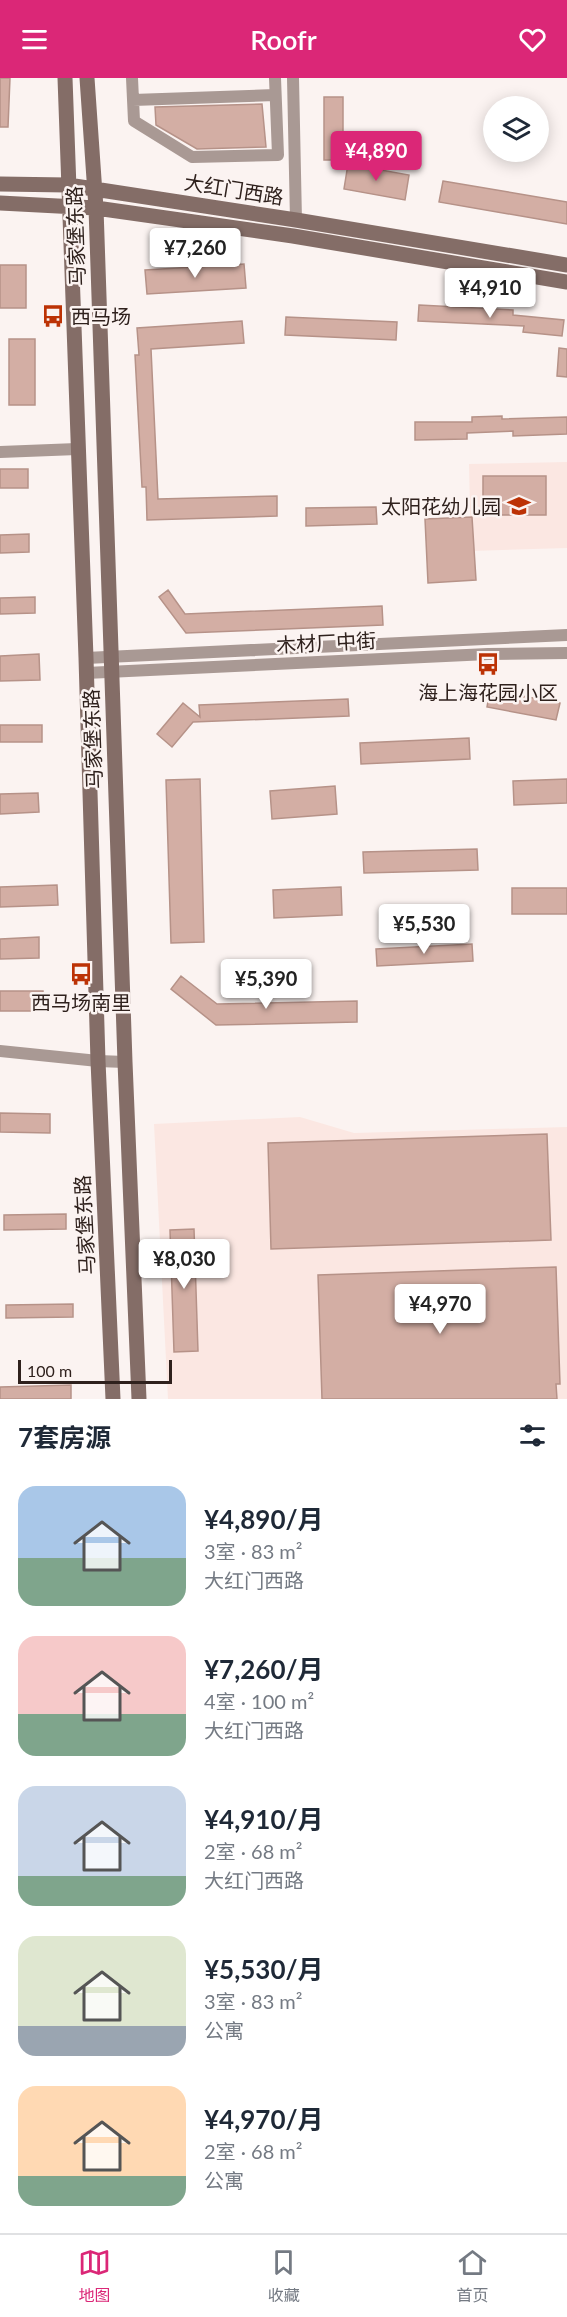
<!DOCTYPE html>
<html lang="zh">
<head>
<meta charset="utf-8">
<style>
  :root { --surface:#fff; --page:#f6f6f7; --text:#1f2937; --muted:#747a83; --line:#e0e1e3; --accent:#db2777 }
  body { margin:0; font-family:Lato,"Noto Sans SC",sans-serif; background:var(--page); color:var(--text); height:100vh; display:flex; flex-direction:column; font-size:22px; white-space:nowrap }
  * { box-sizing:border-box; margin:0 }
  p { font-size:20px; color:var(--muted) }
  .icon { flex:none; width:33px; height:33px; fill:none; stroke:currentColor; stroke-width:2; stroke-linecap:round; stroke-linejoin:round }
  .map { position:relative; height:1321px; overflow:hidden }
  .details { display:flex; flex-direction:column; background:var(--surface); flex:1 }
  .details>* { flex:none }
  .fabs { position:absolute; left:483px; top:18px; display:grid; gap:12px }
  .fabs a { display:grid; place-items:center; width:66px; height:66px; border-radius:50%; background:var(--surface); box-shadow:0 3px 15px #0003; font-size:30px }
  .scale { position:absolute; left:18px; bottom:15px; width:154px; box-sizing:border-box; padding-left:6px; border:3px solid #2f211d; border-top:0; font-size:16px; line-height:21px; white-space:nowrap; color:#2f211d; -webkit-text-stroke:4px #fbf3f1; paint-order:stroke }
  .price { position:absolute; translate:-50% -51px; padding:0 14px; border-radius:6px; background:#fff; color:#222; font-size:20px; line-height:39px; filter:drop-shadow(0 2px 3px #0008) }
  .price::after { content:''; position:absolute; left:50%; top:36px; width:18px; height:14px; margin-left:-9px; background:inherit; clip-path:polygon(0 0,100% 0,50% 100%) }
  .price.active { background:var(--accent); color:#fff }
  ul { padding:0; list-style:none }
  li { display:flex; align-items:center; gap:18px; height:150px; padding:0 18px }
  li span { display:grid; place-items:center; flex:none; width:168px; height:120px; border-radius:18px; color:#555 }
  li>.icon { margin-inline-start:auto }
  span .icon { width:72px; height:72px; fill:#fffc; stroke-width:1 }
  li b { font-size:26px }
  h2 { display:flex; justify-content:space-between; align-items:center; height:72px; padding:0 18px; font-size:26px }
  header { display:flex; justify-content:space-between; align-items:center; height:78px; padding:0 18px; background:var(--accent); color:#fff; font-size:27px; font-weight:600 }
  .tab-bar { display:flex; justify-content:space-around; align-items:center; height:84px; border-top:2px solid var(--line); background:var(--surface); font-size:16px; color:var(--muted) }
  .tab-bar a { display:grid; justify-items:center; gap:3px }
  .tab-bar .active { color:var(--accent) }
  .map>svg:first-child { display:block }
  .built { fill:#fbe7e2 }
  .building { fill:#d3aea4; stroke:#b69288; stroke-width:1.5 }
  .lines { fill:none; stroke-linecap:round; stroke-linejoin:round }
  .street { stroke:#a99994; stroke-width:12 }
  .secondary { stroke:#846d67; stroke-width:15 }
  .labels { text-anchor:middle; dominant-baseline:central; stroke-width:5; stroke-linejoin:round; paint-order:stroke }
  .street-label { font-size:20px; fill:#2f211d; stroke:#fbf3f1 }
  .poi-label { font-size:20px; fill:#2f211d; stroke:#fbf3f1 }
</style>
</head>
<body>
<header><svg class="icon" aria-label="menu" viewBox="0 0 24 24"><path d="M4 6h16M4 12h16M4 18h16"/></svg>Roofr<svg class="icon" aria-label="heart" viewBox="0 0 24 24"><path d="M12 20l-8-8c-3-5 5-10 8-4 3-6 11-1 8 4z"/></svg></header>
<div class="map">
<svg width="567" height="1321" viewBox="0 0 567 1321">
  <rect width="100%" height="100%" fill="#fbf3f1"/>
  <path class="built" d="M567,384V470L471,473L469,386Z
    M300,1039L354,1055L567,1049V1321H168L154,1046Z"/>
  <path class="building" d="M0,0H10L8,49H0Z
    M324,19H343V82H324Z
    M262,26L266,69L197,71L156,47L155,29Z
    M348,86L409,97L405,122L344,111Z
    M443,103L567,124V146L439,124Z
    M244,186L246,210L147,216L145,192Z
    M0,187H26V230H0Z
    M419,227L513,232V237L564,242L562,258L523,254L524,248L418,243Z
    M286,239L397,244L396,262L285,257Z
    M242,243L244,265L151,271L158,421L277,418V438L147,442L146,409H142L135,277H139L137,250Z
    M9,261H35V327H9Z
    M559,270L567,271V299L557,298Z
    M502,338V341L567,339V356L513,358V353L467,355V361L415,362V344H472V339Z
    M0,391H28V410H0Z
    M483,398H546V437H483Z
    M376,429L377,446L306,448V430Z
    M472,439L476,502L428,505L425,441Z
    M29,456V474L0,475V457Z
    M168,512L185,536L382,528L383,547L186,555L159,519Z
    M35,519V535L0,536V520Z
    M39,576L40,602L0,603V578Z
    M490,612L560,625L556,642L487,629Z
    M348,621L349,638L193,644L172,669L157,656L183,625L200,639L199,627Z
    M0,647H42V664H0Z
    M469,660L470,681L361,686L360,665Z
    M200,701L204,864L171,865L166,702Z
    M567,701V725L514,727L513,703Z
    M335,708L337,736L272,741L270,713Z
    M38,715L39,734L0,736V716Z
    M477,771L478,792L364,795L363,774Z
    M57,807L58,827L0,829V809Z
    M341,809L342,837L274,840L273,812Z
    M512,810H567V836H512Z
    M39,859V880L0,881V861Z
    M472,866L473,883L377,888L376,871Z
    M181,898L217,926L357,923V944L216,947L171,911Z
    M0,913H43V933H0Z
    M0,1035L50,1036V1055L0,1054Z
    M547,1056L551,1162L271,1171L268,1065Z
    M66,1136V1151L4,1152V1137Z
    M194,1151L198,1273L174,1274L170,1152Z
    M556,1189L560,1306H556L557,1321H322L318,1197Z
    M73,1226V1239L6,1240V1227Z
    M71,1307V1321H0V1309Z"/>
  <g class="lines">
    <path class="street" d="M132,0L134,43L192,79L278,77L275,0
      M293,0L296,142
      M133,22L275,17
      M0,374L77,371
      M86,580L567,557
      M86,595L488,576L567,575
      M0,973L98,983L125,984"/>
    <path class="secondary" d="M65,0L86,580L98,983L113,1321
      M87,0L96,130L125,984L139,1321
      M0,106L68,107L296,142L567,187
      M0,125L96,130L293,158L567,204"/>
  </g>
  <defs>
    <g id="bus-bare" transform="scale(1.8)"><path d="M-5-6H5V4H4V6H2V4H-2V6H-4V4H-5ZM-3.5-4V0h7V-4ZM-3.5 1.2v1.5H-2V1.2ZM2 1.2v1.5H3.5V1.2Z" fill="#bc3205" stroke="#fbf3f1" stroke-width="2.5" paint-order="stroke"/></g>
    <g id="school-bare" transform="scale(1.8)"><path d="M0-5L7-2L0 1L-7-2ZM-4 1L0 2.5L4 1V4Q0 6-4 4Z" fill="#bc3205" stroke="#fbf3f1" stroke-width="2.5" paint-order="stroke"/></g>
  </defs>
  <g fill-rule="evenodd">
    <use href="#bus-bare" x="53" y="238"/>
    <use href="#school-bare" x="519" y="428"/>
    <use href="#bus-bare" x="488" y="586"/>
    <use href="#bus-bare" x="81" y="896"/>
  </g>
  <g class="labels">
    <g class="street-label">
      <text transform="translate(234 111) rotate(9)">大红门西路</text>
      <text transform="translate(75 158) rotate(-92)">马家堡东路</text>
      <text transform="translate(326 564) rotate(-3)">木材厂中街</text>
      <text transform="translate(92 661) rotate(-92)">马家堡东路</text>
      <text transform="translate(84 1147) rotate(-93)">马家堡东路</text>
    </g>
    <g class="poi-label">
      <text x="71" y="238" text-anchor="start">西马场</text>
      <text x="501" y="428" text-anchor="end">太阳花幼儿园</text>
      <text x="488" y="614">海上海花园小区</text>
      <text x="81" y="924">西马场南里</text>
    </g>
  </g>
</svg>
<div class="fabs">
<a><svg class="icon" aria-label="layers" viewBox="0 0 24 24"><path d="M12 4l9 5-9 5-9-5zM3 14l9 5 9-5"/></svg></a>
</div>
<div class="scale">100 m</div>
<b class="price active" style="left:376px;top:104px">¥4,890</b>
<b class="price" style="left:195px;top:201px">¥7,260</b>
<b class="price" style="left:490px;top:241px">¥4,910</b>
<b class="price" style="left:424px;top:877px">¥5,530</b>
<b class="price" style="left:266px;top:932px">¥5,390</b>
<b class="price" style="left:184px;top:1212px">¥8,030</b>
<b class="price" style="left:440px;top:1257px">¥4,970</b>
</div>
<section class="details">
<h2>7套房源<svg class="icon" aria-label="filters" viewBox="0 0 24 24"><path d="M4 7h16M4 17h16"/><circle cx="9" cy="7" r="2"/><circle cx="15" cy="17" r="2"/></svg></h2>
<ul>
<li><span style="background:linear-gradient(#a9c7e8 60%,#7fa58c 0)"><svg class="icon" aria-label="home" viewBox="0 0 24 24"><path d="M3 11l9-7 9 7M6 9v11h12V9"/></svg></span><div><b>¥4,890/月</b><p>3室 · 83 m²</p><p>大红门西路</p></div></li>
<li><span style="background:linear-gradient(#f6c9c9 65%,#7fa58c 0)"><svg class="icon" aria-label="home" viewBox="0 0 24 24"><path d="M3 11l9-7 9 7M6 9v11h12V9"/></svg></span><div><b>¥7,260/月</b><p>4室 · 100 m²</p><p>大红门西路</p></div></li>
<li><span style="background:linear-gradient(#c9d6e8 75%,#7fa58c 0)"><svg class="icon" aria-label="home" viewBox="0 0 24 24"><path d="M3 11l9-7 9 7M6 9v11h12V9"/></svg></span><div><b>¥4,910/月</b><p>2室 · 68 m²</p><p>大红门西路</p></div></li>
<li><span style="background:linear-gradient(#dfe7d0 75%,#9aa5b1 0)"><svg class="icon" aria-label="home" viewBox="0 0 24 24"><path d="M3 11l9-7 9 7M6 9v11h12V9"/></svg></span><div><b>¥5,530/月</b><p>3室 · 83 m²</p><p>公寓</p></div></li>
<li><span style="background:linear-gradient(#ffd9b3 75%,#7fa58c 0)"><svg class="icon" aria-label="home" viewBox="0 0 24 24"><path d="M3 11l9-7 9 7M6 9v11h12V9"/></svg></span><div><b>¥4,970/月</b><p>2室 · 68 m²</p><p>公寓</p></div></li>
</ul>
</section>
<nav class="tab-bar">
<a class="active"><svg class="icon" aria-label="map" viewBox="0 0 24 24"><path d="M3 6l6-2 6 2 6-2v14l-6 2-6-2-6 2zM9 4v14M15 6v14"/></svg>地图</a>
<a><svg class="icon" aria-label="saved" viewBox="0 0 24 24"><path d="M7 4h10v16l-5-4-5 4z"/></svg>收藏</a>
<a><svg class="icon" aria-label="home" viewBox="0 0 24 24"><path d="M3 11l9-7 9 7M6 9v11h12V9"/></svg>首页</a>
</nav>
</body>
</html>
